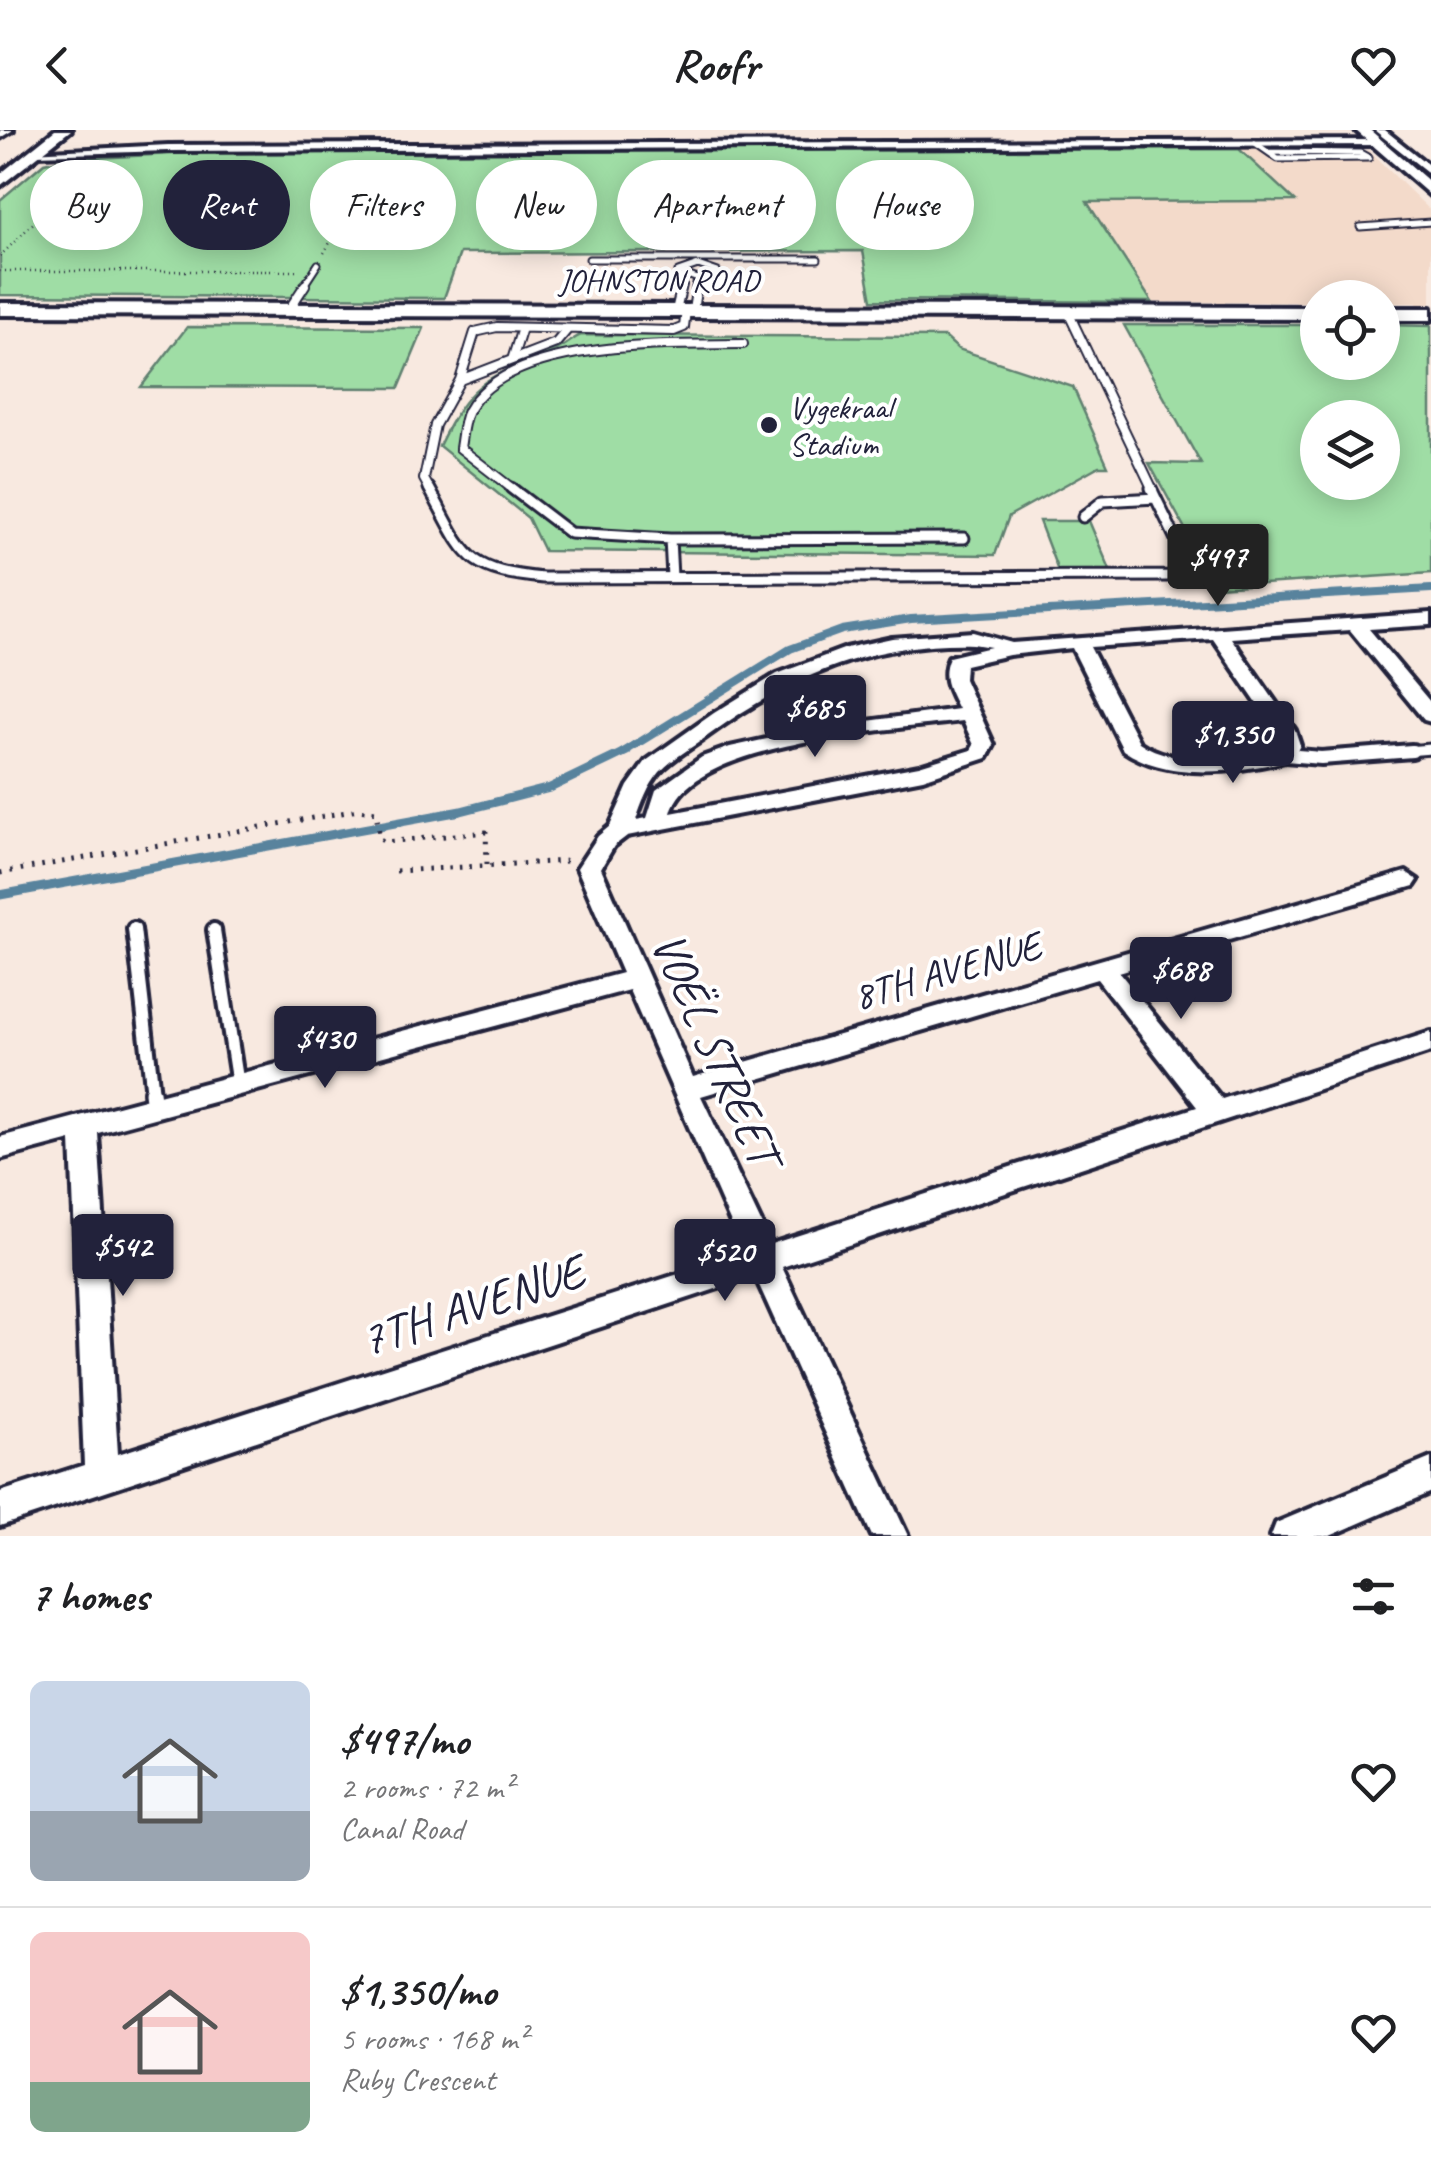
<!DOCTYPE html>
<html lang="en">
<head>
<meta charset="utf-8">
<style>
  :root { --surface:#fff; --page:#f2f2f2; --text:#202124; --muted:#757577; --line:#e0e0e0; --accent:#22223b }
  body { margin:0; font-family:Caveat,sans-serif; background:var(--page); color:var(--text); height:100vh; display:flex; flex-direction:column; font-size:38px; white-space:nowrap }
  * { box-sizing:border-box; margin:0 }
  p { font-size:32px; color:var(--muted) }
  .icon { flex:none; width:55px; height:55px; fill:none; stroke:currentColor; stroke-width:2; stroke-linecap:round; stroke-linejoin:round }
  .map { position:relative; height:1406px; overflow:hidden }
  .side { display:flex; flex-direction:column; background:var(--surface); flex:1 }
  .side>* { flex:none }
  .top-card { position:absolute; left:30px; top:30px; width:1372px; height:90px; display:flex; gap:20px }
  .controls { position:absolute; left:1300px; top:150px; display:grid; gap:20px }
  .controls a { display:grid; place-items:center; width:100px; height:100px; border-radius:50%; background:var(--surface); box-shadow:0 5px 25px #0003; font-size:50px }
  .price { position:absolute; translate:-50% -85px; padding:0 22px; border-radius:10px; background:var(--accent); color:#fff; font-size:32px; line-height:65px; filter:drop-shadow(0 2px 5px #0008) }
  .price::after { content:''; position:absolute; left:50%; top:60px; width:30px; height:22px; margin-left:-15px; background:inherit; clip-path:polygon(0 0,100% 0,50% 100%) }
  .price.current { background:#222; color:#fff }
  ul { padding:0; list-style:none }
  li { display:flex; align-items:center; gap:30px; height:250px; padding:0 30px }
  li+li { border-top:2px solid var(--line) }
  li span { display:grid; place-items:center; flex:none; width:280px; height:200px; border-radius:15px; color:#555 }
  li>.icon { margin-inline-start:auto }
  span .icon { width:120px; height:120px; fill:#fffc; stroke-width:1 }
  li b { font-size:42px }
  h2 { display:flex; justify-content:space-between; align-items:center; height:120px; padding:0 30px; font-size:42px }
  .chip { padding:0 35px; border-radius:45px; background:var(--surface); box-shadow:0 5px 25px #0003; font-size:35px; line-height:90px }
  .chip.current { background:var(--accent); color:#fff }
  header { display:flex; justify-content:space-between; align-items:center; height:130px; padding:0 30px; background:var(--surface); font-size:45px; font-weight:800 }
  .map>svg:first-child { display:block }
  .built { fill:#f3daca }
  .green { fill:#9fdda5; stroke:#608070; stroke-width:2.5; fill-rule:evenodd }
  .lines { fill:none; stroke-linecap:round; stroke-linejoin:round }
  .stream-far1 { stroke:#59839d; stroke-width:8 }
  .stream { stroke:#59839d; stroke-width:9 }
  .lane-far4-casing { stroke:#22223b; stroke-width:9 }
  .lane-far3-casing { stroke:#22223b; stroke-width:12 }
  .lane-far2-casing { stroke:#22223b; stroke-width:15 }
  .lane-far1-casing { stroke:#22223b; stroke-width:20 }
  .lane-casing { stroke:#22223b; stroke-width:22 }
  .street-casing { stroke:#22223b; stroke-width:8 }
  .secondary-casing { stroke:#22223b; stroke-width:8 }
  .path-far1 { stroke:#22223b; stroke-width:2.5; stroke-dasharray:1 4; stroke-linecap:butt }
  .path { stroke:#22223b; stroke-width:5; stroke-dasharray:2.5 8; stroke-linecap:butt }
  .lane-far4 { stroke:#fff; stroke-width:5 }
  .lane-far3 { stroke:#fff; stroke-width:8 }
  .lane-far2 { stroke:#fff; stroke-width:9 }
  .lane-far1 { stroke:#fff; stroke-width:12 }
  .lane { stroke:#fff; stroke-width:15 }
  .street { fill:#fff; fill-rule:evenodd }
  .secondary { fill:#fff; fill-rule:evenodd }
  .poi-dot { fill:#22223b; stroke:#fff; stroke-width:4 }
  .labels { text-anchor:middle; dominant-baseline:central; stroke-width:8; stroke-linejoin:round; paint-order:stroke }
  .far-street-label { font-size:32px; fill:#22223b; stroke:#fff }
  .far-poi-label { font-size:32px; fill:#22223b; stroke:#fff; text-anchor:start }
  .street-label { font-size:40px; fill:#22223b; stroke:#fff }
  .near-street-label { font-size:48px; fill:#22223b; stroke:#fff }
</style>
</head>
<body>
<header><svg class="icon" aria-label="back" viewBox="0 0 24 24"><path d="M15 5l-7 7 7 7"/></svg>Roofr<svg class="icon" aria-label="heart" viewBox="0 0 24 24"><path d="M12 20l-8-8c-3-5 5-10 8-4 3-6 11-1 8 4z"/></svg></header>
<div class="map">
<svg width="1431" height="1406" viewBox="0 0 1431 1406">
  <rect width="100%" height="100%" fill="#f8e9e0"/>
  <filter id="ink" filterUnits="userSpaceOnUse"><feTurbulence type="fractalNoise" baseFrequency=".01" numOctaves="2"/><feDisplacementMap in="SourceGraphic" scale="20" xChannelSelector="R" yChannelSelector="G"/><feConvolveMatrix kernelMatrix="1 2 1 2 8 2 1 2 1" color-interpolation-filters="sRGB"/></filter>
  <g filter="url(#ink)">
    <path class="built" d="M1352,18L1369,21L1431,81V173H1383L1382,168H1318L1317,172H1152L1086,71H1293L1240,19Z"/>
    <path class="green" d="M1239,19L1295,71L1087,72L1152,172L872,170L863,121L460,123L444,168L0,165V70L44,33L58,30L190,23Z
      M1124,195H1317L1318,232H1382L1383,195L1431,196V443L1217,457L1149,333L1201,334ZM1318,288H1382V352H1318Z
      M187,197L424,198L399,258L141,257Z
      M581,205L945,207L958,219L1073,257L1108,336H1099L1009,386L995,425L544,421L528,388L439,316C471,248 489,247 556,220C566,216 573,208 581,205Z
      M1039,391H1089L1110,440L1058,441Z"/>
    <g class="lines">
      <path class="stream-far1" d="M622,623L790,519L842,500L911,489L1431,459"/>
      <path class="stream" d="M0,765L461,681L550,658L627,621"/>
      <g class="lane-far4-casing">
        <path id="lane-far4" d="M1255,13L1268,22
          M1268,22L1360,23L1369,28L1278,29Z
          M1360,97L1431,92
          M589,129H818
          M698,135L718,142L698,149L678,142Z
          M303,157L318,134
          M682,157L684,147
          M697,157L698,149"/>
      </g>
      <g class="lane-far3-casing">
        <path id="lane-far3" d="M290,178L305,155
          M693,180L697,155
          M676,181L682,155
          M1068,182L1153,360
          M512,230L522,198
          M460,250L556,213L567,200
          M430,360L424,349L435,295L460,250L475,202L497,197L674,201L684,197L686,180
          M514,360L460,318C462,307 463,290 468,281C508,208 672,215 743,214"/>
      </g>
      <g class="lane-far2-casing">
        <path id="lane-far2" d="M429,358C466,425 462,440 543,448L1173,446L1184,439L1185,428L1151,358
          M511,358L570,403L670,409L964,408
          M1083,387L1103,371L1156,368
          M670,409L672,447
          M1382,623L1431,619"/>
      </g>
      <g class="lane-far1-casing">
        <path id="lane-far1" d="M1286,625L1321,628L1412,621
          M134,799L153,964
          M214,800L238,955"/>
      </g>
      <g class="lane-casing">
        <path id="lane" d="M152,962L154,977"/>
      </g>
      <g class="street-casing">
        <path id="street" d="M1374,0H1385L1431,37V45Z
          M1378,10L1381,15L168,21L36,25L31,22L168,15Z
          M1431,483V495L1369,499L1431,573V592L1424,590L1350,500L1231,508L1295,600L1300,615L1293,629C1242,642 1169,652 1123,620L1072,518L1009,525L965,535L964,549L994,615L987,628L923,649L627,706L614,716L601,738L693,947L1406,742L1418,750L1414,756L1119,842L1222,969L1431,902V922L782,1137L908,1406H872L755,1146L0,1396V1362L84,1335L71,1010L0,1029V1007L622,843L577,738L598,706L610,696L628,656L646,631L714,583L777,544L846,518L892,508L973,502L1012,513ZM1213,509L1275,600L1280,615L1277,621C1236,630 1175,637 1139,612L1090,517ZM973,514L991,517L949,527C940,547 949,561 958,579L822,597L730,617L702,627L656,660L647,688L636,690C642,673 648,656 660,642C673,628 693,617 709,605C789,547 873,511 973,514ZM963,591L974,615L971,620L919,636L671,683C688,611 899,599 963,591ZM1097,849L1197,977L771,1114L701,966ZM629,860L744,1123L118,1324L98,1003Z
          M1431,1328V1362L1330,1406H1271L1276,1393Z"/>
      </g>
      <g class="secondary-casing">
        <path id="secondary" d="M0,0H13L0,8Z
          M55,0H71L0,56V44Z
          M1355,0H1370L1431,53V66Z
          M0,173L1318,177V189L0,185Z
          M1382,178H1431V190H1382Z"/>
      </g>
      <path class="path-far1" d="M324,123L376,33
        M0,126L58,69
        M0,141H296"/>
      <path class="path" d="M396,741L567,731
        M0,743L358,680L376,682L380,709L385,712L486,702L487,734"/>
      <use href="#lane-far4" class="lane-far4"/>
      <use href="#lane-far3" class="lane-far3"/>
      <use href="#lane-far2" class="lane-far2"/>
      <use href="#lane-far1" class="lane-far1"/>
      <use href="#lane" class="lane"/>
      <use href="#street" class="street"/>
      <use href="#secondary" class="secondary"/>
    </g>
  </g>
  <circle class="poi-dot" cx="769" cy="295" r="10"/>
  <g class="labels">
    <g class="far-street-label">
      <text x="659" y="150">JOHNSTON ROAD</text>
    </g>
    <g class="far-poi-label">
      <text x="789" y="277">Vygekraal<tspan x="789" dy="37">Stadium</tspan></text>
    </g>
    <g class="street-label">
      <text transform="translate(947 841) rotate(-16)">8TH AVENUE</text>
    </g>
    <g class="near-street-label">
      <text transform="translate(716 918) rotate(66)">VOËL STREET</text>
      <text transform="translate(472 1175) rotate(-18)">7TH AVENUE</text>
    </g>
  </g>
</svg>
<div class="controls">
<a><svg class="icon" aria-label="locate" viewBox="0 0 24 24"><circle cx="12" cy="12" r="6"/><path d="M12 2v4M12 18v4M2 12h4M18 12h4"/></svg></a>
<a><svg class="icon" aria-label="layers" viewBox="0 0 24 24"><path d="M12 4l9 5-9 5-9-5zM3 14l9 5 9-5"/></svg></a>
</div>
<b class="price current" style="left:1218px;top:479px">$497</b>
<b class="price" style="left:815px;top:630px">$685</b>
<b class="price" style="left:1233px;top:656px">$1,350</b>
<b class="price" style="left:1181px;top:892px">$688</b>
<b class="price" style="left:325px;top:961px">$430</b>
<b class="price" style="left:123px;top:1169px">$542</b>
<b class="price" style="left:725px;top:1174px">$520</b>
<div class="top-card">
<a class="chip">Buy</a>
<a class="chip current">Rent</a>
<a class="chip">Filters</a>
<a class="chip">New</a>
<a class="chip">Apartment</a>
<a class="chip">House</a>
</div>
</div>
<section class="side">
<h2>7 homes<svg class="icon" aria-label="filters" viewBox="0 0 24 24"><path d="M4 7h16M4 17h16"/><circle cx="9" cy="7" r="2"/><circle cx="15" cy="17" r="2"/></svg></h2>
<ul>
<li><span style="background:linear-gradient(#c9d6e8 65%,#9aa5b1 0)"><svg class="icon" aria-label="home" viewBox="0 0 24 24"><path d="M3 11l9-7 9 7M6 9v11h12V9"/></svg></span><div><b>$497/mo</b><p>2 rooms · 72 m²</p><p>Canal Road</p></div><svg class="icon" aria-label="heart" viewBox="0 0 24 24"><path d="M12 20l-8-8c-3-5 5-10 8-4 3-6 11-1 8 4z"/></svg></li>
<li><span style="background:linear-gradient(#f6c9c9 75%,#7fa58c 0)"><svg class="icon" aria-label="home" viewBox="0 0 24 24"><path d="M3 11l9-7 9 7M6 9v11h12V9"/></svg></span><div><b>$1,350/mo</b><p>5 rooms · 168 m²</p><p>Ruby Crescent</p></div><svg class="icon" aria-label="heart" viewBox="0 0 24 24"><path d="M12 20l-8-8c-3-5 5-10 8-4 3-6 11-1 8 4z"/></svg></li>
</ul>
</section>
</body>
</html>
